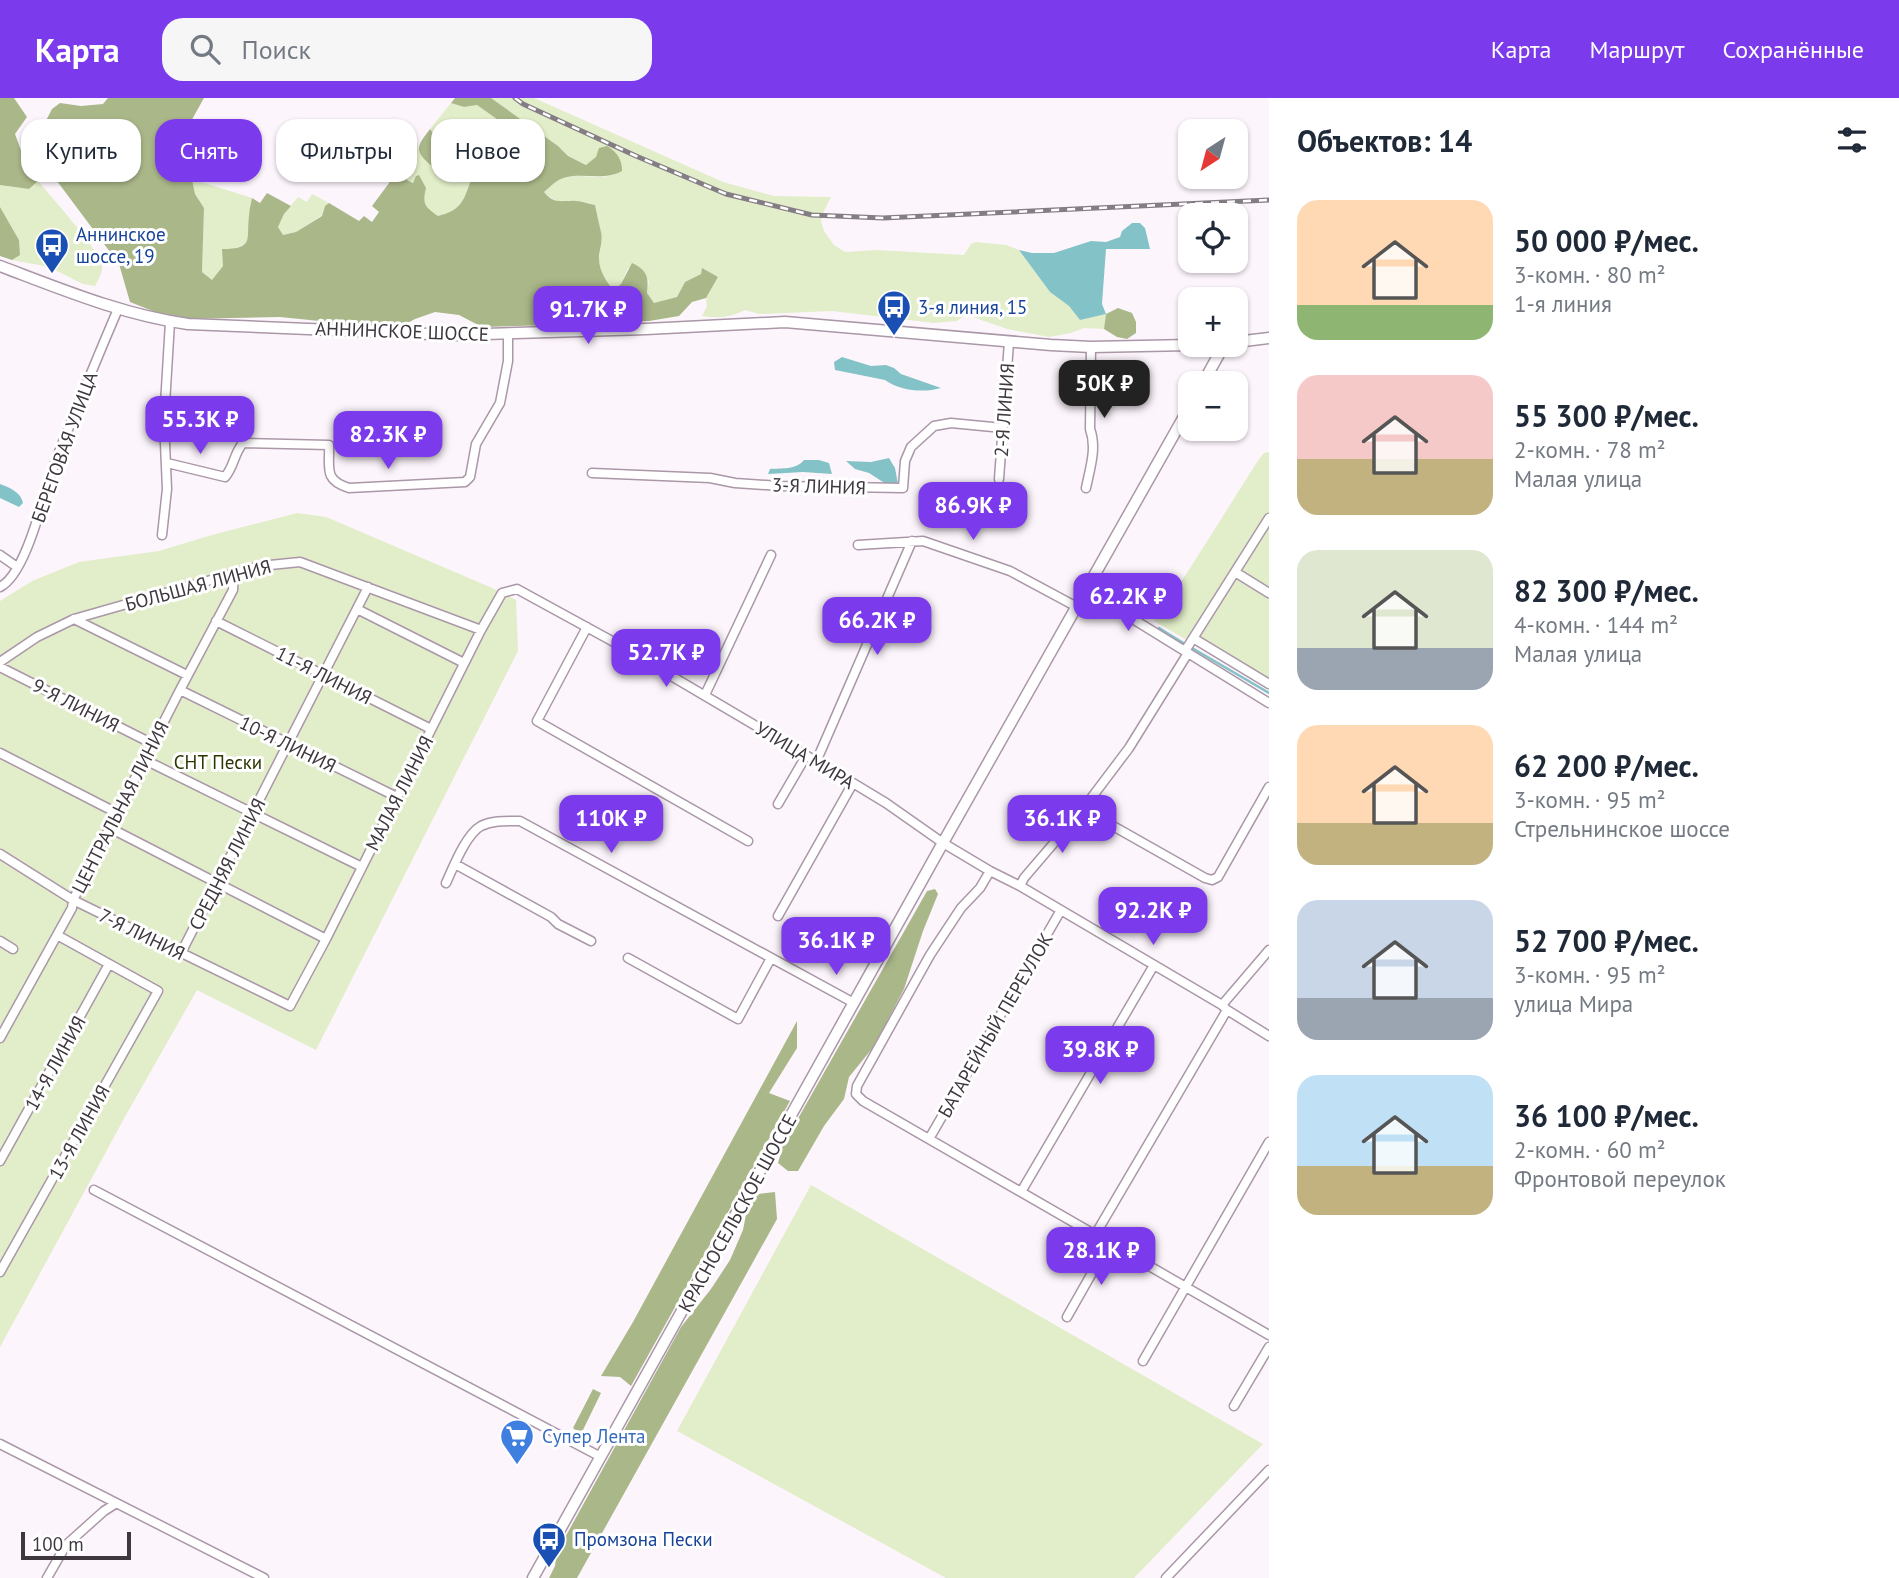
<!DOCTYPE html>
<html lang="ru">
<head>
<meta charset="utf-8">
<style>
  :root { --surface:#fff; --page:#f6f6f7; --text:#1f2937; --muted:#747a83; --accent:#7c3aed }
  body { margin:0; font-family:"PT Sans",sans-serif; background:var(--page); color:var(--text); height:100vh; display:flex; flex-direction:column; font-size:26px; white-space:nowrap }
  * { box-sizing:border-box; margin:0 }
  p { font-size:23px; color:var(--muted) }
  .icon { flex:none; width:38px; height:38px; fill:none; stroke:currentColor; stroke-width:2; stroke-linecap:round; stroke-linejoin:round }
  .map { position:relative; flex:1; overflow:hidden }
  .sheet { display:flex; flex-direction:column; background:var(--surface); width:630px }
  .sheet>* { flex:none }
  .guide { position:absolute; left:21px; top:21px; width:665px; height:63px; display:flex; gap:14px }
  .needle { width:46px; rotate:216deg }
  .buttons { position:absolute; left:1178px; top:21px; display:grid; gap:14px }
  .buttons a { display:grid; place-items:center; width:70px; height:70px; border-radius:14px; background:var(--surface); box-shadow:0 2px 5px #0004; font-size:35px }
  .scale { position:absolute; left:21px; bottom:18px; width:110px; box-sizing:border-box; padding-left:7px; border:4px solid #3e373e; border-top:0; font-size:19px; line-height:24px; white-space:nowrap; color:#3e373e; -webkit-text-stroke:5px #fff; paint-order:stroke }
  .price { position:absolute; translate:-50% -60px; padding:0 16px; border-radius:14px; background:var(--accent); color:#fff; font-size:23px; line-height:46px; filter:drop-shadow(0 2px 4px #0008) }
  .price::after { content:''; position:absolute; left:50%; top:42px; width:21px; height:16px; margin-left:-10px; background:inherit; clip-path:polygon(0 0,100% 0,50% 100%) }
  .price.on { background:#222; color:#fff }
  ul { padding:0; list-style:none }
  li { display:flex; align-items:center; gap:21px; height:175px; padding:0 28px }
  li span { display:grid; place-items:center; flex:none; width:196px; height:140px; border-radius:21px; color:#555 }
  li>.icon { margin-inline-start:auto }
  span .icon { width:84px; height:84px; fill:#fffc; stroke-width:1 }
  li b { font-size:30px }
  h2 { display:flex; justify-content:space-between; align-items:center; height:84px; padding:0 28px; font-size:30px }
  .pill { padding:0 24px; border-radius:21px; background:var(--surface); box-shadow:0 2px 5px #0004; font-size:24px; line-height:63px }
  .pill.on { background:var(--accent); color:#fff }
  header { display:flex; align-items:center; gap:42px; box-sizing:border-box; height:98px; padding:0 35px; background:var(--accent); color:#fff }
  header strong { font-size:33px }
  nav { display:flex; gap:38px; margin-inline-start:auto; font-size:24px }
  .search { width:490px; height:63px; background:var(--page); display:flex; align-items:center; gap:18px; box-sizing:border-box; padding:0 24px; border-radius:21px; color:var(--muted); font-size:26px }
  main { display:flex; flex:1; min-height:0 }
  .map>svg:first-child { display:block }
  .green { fill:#e2edc9 }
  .forest { fill:#aab789 }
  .water { fill:#83c2c7 }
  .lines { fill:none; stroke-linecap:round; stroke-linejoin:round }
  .stream { stroke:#83c2c7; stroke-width:2.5 }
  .minor-casing { stroke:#aa97a8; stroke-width:11 }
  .major-casing { stroke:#aa97a8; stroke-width:13 }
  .minor { stroke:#fff; stroke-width:8 }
  .major { stroke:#fff; stroke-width:10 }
  .rail-casing { stroke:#847d84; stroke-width:5 }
  .rail { stroke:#fff; stroke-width:2.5; stroke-dasharray:8; stroke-linecap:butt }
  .labels { text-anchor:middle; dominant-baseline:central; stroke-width:6; stroke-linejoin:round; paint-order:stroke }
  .transit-label { font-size:19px; fill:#164399; stroke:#fff; text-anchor:start }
  .street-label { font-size:19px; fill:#3e373e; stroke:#fff }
  .park-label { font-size:19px; fill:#2b3600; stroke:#fff }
  .shop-label { font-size:19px; fill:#366cbe; stroke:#fff; text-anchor:start }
</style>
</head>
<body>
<header>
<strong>Карта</strong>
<div class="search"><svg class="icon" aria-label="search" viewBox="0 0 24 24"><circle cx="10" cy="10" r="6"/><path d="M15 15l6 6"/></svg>Поиск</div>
<nav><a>Карта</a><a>Маршрут</a><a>Сохранённые</a></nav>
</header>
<main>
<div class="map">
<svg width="1269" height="1480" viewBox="0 0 1269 1480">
  <rect width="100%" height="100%" fill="#fdf5fc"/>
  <path class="green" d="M491,0H534L723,84L774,98L831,99L823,115L821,123L824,133L834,147L845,154L877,152L964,157L971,146L976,144L1006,147L1019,152L1050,194L1069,208L1080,222L1106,216L1104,231L1084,230L1071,235L1049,239L1007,231L970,218H964L957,223L934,225L832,213L759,216L745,212C731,219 718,221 702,218L707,208L706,200L718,179L702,171L701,176L685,184L677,199L654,205L647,195L649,183L628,170L621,186L613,193C605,181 598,172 599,157C600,150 603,142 601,135C599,126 597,117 595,107C578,106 556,108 544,94C551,88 557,81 567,79C585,75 604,84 621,73L597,59L587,67L568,58L558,48Z
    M451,5L464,9L477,7L501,24L505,41L499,51L488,60L447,40L436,39L430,31Z
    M418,46V50C427,53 457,61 462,64C467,68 469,73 472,79C464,101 463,112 438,118L427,111L424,101L414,85L407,82L403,75L398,73Z
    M192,81L252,100L249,117L250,139L244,147L232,151L223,168L212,182L202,174L204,110L195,96Z
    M38,83C49,96 101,155 102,167C103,174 98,182 95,188L83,186L49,169L12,162L20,157L19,142L0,109V87L29,91Z
    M312,96L329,105L325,108L322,117L296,134L283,137L278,129L284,116L298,99L307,104Z
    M1269,354V590L1154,523L1187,475L1259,361L1264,355Z
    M297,415L326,419L490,489L516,502L518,553L316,952L197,892L126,1017L0,1249V503L32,483L79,464L159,453L212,437Z
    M811,1087L1263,1346L1134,1480H946L677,1333Z"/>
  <path class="forest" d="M0,0H14L27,19L15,36L23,58L38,83L29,91L0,87Z
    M108,0H204L185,34L208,47L192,81L195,96L204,110L202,174L212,182L223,168L222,151C255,151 246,141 249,118C249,112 251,106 252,100L260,105L267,95L291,108L284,116L278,129L283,137L296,134L322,118L325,108L329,105L359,123L364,118L372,124L379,114L372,108L398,73L403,75L407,82L413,85L416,78L419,77L426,90C422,106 425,109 438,118C463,112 464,101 472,79C460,56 453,60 432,68C414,53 416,49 430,31L436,39L459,42L488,60L498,51L505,41L501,24L477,7L464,9L451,5L455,0H491L558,48L568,58L586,67L596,59L599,50L607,48C617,54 622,61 622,73C604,83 585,75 567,79C557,81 551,88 544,94C553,105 558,103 571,103C578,102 588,106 595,107C597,116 599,126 601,134C603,142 600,150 599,157C598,171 605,181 613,192L621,186L632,165C647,172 649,179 647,195L654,205L677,199L685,184L701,176L702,170L718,179L706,200L692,204L679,218L649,223L590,226L482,229L459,217L435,214L415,221L404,227L389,230L280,219L185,221L165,218L130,204L119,166L48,71L37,54V40L52,11L60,5L81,8L103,6Z
    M0,109L19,142L20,157L12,162L0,158Z
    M1118,210L1132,215L1136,224V235L1127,241L1117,239L1104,231L1106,216Z
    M935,791L938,796L923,833L904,891L875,947L849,979L844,1001L824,1028L798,1073H788L778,1065L783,1047L927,793Z
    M797,923V950L769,995L790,1003L631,1288L620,1279L601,1278L633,1224Z
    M775,1094L777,1121L577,1480H549L555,1468L557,1454L681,1229L711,1191L730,1162L743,1132L748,1106L758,1096Z
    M593,1291L601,1295L581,1336L573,1330Z"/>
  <path class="water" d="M1132,125H1140L1145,130L1150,151H1106L1102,206L1106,216L1080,222L1069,208L1050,194L1019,152L1032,155H1054L1091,143L1106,144L1120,139L1122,133Z
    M842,259L871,268L886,267L894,270L901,276L941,290C924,295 900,293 885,282L835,272L834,264Z
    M889,360L895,370L898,386H886L869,375L855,371L846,363L871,364Z
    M804,362H819L829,365L832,376L803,374L768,376L770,371C782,370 796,372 804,362Z
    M0,386C10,390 21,394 23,405L19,409L0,400Z"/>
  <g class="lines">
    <path class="stream" d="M1159,530L1185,546
      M1192,550L1269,595"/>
    <g class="minor-casing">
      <path id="minor" d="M167,365L225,379C234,369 234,355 243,345L329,347C330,370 323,382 349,390L465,384L470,379L476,346L500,305L508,263V236
        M592,375L710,380L735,385L780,388L903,390L905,363L911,349L934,328L951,325L1003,330
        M999,381L1009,244
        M1086,390C1090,370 1097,350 1090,331L1091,249
        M162,437L167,391L164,323L170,224
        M858,447L923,443L1010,473L1077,509
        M0,457L17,469
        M1235,474L1269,495
        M0,489C28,475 45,389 57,359C77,309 97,260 118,211
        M1086,492L1269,605
        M357,511L464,565
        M74,521L187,577
        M216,523L431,631
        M587,529L537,623L748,743
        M1193,540L1269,586
        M1185,553L1269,420
        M0,564L37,539L74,521L260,468L300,464L481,532
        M0,569L153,646
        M180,592L397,699
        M705,597L771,457
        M0,655L117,715
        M145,662L362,769
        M816,664L912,443
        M778,706L806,658
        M1083,711L1205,780L1212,782L1218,779L1269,689
        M110,730L326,841
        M0,756L73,802L290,908L326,841L481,532L502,495L517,491L612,543L853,685L886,705L943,745L990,773L1020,788L1222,907L1227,912L1269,938
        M455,766L551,819L558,826L591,843
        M990,773L980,790L961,810L930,857L857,988L856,996L863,1003L1269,1237
        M446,785C453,770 466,736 481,728C493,722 507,723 520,723L854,905
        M1020,788L1024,780L1083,711L1129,650L1188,555
        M778,818L853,685
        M0,843L13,851
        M181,855L368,489
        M628,860L738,921L771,860
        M1222,907L1269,852
        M0,940L72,810L73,802L180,592L233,492L234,475
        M929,1041L1061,812
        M0,1063L109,866
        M94,1092L601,1359
        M1021,1094L1154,867
        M1095,1137L1227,912
        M0,1174L158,893L57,837
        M1067,1219L1109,1145
        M1143,1263L1269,1044
        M1234,1308L1269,1249
        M0,1346L264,1480
        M47,1480L66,1447L104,1413L115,1406
        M1166,1480L1269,1372"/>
    </g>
    <g class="major-casing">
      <path id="major" d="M0,168C61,191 123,217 188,226L453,237L646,231L785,224L1051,247L1091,249L1190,247
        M1236,244L1269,240
        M1203,285L1224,247
        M533,1480L940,750L1190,308"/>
    </g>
    <use href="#minor" class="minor"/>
    <use href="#major" class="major"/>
    <g class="rail-casing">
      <path id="rail" d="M515,0L523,6L636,58L726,96L812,117L883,120L1269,102"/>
    </g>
    <use href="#rail" class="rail"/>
  </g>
  <defs>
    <g id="bus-pin" transform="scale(1.75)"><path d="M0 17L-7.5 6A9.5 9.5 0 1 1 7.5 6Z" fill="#1a4fb4" stroke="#fff"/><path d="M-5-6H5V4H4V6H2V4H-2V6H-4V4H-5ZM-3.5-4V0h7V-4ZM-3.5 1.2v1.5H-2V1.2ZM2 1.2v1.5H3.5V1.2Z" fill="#fff"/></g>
    <g id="supermarket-pin" transform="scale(1.75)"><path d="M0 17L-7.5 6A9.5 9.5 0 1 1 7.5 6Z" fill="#3f7fe0" stroke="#fff"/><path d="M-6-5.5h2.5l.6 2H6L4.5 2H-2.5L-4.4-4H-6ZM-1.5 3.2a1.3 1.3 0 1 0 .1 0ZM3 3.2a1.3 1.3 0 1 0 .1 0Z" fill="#fff"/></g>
  </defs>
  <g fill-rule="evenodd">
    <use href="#bus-pin" x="52" y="147"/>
    <use href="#bus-pin" x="894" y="209"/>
    <use href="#supermarket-pin" x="517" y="1338"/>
    <use href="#bus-pin" x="549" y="1441"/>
  </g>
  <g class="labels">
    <g class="transit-label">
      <text x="76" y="136">Аннинское<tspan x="76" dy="22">шоссе, 19</tspan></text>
      <text x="918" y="209">3-я линия, 15</text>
      <text x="574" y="1441">Промзона Пески</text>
    </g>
    <g class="street-label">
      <text transform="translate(402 233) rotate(2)">АННИНСКОЕ ШОССЕ</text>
      <text transform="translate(1004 312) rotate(-86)">2-Я ЛИНИЯ</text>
      <text transform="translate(64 349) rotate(-70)">БЕРЕГОВАЯ УЛИЦА</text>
      <text transform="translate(819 388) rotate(2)">3-Я ЛИНИЯ</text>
      <text transform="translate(198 487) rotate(-15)">БОЛЬШАЯ ЛИНИЯ</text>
      <text transform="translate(324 577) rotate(27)">11-Я ЛИНИЯ</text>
      <text transform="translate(76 607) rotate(27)">9-Я ЛИНИЯ</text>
      <text transform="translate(288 646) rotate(26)">10-Я ЛИНИЯ</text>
      <text transform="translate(805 657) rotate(31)">УЛИЦА МИРА</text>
      <text transform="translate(399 695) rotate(-63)">МАЛАЯ ЛИНИЯ</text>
      <text transform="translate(120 709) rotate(-63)">ЦЕНТРАЛЬНАЯ ЛИНИЯ</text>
      <text transform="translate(227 766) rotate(-63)">СРЕДНЯЯ ЛИНИЯ</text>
      <text transform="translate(142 836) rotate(26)">7-Я ЛИНИЯ</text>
      <text transform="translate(995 927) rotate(-60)">БАТАРЕЙНЫЙ ПЕРЕУЛОК</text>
      <text transform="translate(55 965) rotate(-61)">14-Я ЛИНИЯ</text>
      <text transform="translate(79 1034) rotate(-61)">13-Я ЛИНИЯ</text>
      <text transform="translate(737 1115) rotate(-61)">КРАСНОСЕЛЬСКОЕ ШОССЕ</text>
    </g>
    <g class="park-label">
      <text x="218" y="664">СНТ Пески</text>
    </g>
    <g class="shop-label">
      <text x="542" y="1338">Супер Лента</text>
    </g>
  </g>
</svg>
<div class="buttons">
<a><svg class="needle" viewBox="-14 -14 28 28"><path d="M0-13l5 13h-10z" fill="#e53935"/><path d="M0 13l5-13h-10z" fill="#747a83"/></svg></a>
<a><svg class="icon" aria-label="locate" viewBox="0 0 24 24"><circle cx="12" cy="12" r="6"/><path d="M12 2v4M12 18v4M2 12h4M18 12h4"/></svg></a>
<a>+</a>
<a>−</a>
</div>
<div class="scale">100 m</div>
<b class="price" style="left:588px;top:248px">91.7K ₽</b>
<b class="price on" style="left:1104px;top:322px">50K ₽</b>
<b class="price" style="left:200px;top:358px">55.3K ₽</b>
<b class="price" style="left:388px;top:373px">82.3K ₽</b>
<b class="price" style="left:973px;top:444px">86.9K ₽</b>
<b class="price" style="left:1128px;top:535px">62.2K ₽</b>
<b class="price" style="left:877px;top:559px">66.2K ₽</b>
<b class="price" style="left:666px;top:591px">52.7K ₽</b>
<b class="price" style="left:611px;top:757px">110K ₽</b>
<b class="price" style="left:1062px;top:757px">36.1K ₽</b>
<b class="price" style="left:1153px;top:849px">92.2K ₽</b>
<b class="price" style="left:836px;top:879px">36.1K ₽</b>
<b class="price" style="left:1100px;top:988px">39.8K ₽</b>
<b class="price" style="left:1101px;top:1189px">28.1K ₽</b>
<div class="guide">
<a class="pill">Купить</a>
<a class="pill on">Снять</a>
<a class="pill">Фильтры</a>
<a class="pill">Новое</a>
</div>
</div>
<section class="sheet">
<h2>Объектов: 14<svg class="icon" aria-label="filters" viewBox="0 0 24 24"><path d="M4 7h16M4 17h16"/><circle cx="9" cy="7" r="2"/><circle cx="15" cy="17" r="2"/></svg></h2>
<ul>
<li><span style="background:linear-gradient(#ffd9b3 75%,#8fb573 0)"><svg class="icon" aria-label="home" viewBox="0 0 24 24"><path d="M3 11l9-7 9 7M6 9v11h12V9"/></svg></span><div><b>50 000 ₽/мес.</b><p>3-комн. · 80 m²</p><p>1-я линия</p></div></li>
<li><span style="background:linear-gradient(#f6c9c9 60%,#c2b280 0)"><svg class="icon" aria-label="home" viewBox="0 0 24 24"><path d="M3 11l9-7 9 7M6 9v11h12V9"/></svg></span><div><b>55 300 ₽/мес.</b><p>2-комн. · 78 m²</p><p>Малая улица</p></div></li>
<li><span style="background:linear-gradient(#dfe7d0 70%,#9aa5b1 0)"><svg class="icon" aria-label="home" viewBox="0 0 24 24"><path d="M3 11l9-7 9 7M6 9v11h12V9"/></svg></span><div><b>82 300 ₽/мес.</b><p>4-комн. · 144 m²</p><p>Малая улица</p></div></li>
<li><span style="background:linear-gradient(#ffd9b3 70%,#c2b280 0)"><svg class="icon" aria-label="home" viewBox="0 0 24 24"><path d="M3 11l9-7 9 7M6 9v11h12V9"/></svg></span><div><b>62 200 ₽/мес.</b><p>3-комн. · 95 m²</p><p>Стрельнинское шоссе</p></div></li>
<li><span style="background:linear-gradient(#c9d6e8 70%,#9aa5b1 0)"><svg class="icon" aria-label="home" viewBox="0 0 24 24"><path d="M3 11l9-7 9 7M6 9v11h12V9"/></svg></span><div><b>52 700 ₽/мес.</b><p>3-комн. · 95 m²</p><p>улица Мира</p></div></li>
<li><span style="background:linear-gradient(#bfe0f5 65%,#c2b280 0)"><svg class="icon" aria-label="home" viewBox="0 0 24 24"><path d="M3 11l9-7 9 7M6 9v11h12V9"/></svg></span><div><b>36 100 ₽/мес.</b><p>2-комн. · 60 m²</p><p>Фронтовой переулок</p></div></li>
</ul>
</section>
</main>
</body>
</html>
